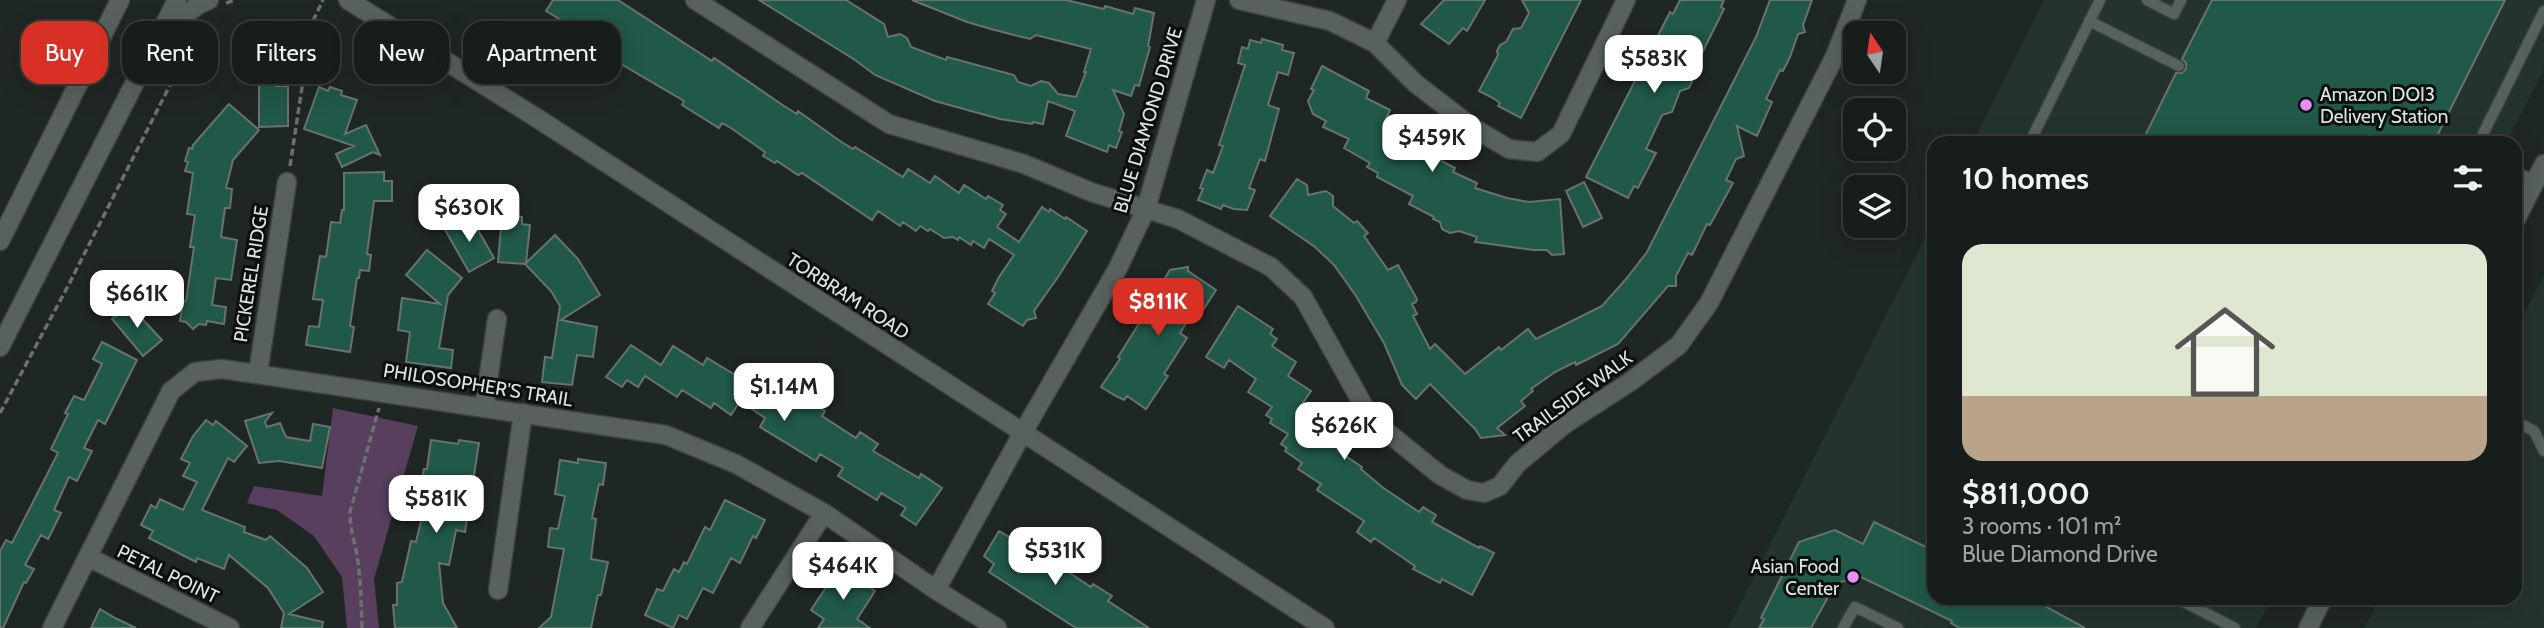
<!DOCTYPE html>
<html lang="en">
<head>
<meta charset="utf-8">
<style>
  :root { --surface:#171d1b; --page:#242a28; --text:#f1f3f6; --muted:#9ea2a3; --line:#363b3a; --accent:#d93025 }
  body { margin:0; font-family:Cabin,sans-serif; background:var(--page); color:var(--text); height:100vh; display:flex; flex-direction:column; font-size:26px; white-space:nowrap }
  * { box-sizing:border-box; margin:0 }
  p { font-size:23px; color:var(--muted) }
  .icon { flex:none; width:38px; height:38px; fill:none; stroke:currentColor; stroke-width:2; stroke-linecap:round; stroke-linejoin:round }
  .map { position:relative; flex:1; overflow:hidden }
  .drawer { position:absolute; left:1927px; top:136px; width:595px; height:469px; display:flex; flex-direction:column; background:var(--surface); border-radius:21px; box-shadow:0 7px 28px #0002,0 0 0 2px var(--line) }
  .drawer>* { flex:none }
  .hud { position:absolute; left:21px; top:21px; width:665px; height:63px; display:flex; gap:14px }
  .needle { width:46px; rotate:347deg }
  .controls { position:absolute; left:1843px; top:21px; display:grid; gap:14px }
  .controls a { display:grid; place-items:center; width:63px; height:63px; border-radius:14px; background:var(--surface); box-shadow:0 7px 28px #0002,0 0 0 2px var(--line); font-size:35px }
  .price { position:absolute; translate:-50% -60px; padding:0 16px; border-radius:14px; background:#fff; color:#222; font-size:23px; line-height:46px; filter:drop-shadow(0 2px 4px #0008) }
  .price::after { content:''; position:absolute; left:50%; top:42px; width:21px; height:16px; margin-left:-10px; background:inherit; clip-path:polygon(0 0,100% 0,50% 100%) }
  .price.current { background:var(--accent); color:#fff }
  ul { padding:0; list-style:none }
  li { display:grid; align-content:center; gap:14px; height:371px; padding:0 35px }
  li+li { border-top:2px solid var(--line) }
  li span { display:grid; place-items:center; height:217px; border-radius:21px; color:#555 }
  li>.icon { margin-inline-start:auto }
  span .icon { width:126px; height:126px; fill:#fffc; stroke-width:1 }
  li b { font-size:30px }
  h2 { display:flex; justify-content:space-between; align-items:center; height:84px; padding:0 35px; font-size:30px }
  .chip { padding:0 24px; border-radius:21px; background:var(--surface); box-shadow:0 7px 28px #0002,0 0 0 2px var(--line); font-size:24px; line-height:63px }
  .chip.current { background:var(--accent); color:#fff }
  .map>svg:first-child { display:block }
  .built { fill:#24332e }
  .green { fill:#583f5d }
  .building { fill:#205849; stroke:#69726f; stroke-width:2 }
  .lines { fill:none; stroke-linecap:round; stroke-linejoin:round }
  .service-casing { stroke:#3c4340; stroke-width:13 }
  .minor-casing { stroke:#3c4340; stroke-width:21 }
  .secondary-casing { stroke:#3c4340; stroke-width:21 }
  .path { stroke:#6a716e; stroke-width:3.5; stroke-dasharray:7 3.5; stroke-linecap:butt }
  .service { stroke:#58615e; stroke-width:10 }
  .minor { stroke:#58615e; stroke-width:18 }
  .secondary { stroke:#58615e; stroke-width:18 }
  .poi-dot { fill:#eb8dfb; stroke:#0b0f0d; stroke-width:2.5 }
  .labels { text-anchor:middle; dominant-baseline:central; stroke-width:6; stroke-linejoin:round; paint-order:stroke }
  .poi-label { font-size:19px; fill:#dfe5e3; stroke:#0b0f0d; text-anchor:start }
  .street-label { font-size:19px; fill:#dfe5e3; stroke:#0b0f0d }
</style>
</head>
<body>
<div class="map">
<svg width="2544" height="628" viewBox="0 0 2544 628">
  <rect width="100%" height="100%" fill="#1f2724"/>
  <path class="built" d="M2044,0H2544V69L2506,143L1972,144Z
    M1934,220V598L2271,599L2256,628H1728Z
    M2544,275V628H2364L2379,599L2515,598V332Z"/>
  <path class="green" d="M333,408L418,426L374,579L379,628H347L342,577L314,536L277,510L247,503L254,486L322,496Z"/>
  <path class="building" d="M553,0H618L712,61L714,58L784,106L797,114L798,111L840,141L853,149L855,147L903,177L908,169L930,183L935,176L959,193L964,185L986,199L988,196L1003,205L1000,210L1006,214L997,227L1019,242L1042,207L1049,212L1050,209L1065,219L1066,217L1087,231L1058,277L1034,311L1036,318L1027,320L1023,326L988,304L995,293L992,291L999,277L1014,255L989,239L984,248L973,241L971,245L959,237L958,240L953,237L944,238L930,229L928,231L920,226L916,231L903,222L900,226L878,211L872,220L802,173L798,175L777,161L775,163L763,156L765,152L731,128L722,123L719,128L682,105L684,101L614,60L619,53L570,22L568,24L546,11Z
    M759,0H846L884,24L888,37L900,34L907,38L911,47L946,60L947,57L1014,75L1018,82L1031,86L1041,81L1049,83L1058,94L1076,97L1086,72H1084L1091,49L1036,35L1030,39L991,29L967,22L912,0H1066L1104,9L1105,6L1133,14L1135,8L1154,13L1148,46L1150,47L1139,86L1135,85L1131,96L1113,90L1124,114L1119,131L1122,132L1116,148L1109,145L1107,152L1066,136L1075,111L1048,101L1043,124L1033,122L1032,124L1000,119L935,101L875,75L855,60Z
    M1444,0H1485L1467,31L1463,28L1449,44L1421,24Z
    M1522,0H1581L1521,118L1498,106L1500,103L1493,98L1479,91L1498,55L1497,51L1500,45L1506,42L1513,29L1521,28L1529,13Z
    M1680,0H1724L1721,7L1724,9L1697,63L1687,65L1692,82L1689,88L1680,91L1672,112L1662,115L1646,149L1656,153L1638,188L1634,186L1628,198L1586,177L1670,12L1673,14Z
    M1770,0H1812L1803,25L1805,32L1798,34L1790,57L1783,71L1780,70L1766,99L1772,102L1757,136L1737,126L1744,156L1736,159L1726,180L1733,183L1710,225L1707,224L1692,255L1688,253L1676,276V286H1668L1618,344L1576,365L1575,362L1555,372L1531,389L1533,391L1521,401L1525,406L1497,428L1505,435L1481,438L1475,429L1430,384L1416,399L1402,385L1384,343L1356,296L1334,265L1315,247L1270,216L1297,179L1307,185L1308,195L1326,191L1333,196V206L1354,223L1357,221L1368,233L1364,236L1388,270L1398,265L1417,299L1416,302L1412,304L1417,314L1413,316L1430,349L1435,344L1465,374L1499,347L1501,350L1528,329L1536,339L1602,306L1626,279L1647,252L1756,37Z
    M2212,0H2505L2433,144H2141L2176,73H2182L2186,69V63L2182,59Z
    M1262,39L1283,45L1282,50L1294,53L1288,75L1278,72L1268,105L1279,109L1265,161L1260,159L1249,188L1255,190L1247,210L1234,209L1223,205L1221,209L1198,200L1203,189L1200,188L1207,170L1213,173L1223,146L1219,145L1245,65L1238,63L1242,47L1248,49L1250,40L1261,43Z
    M1322,66L1369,91L1366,98L1390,110L1384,123L1410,136L1409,139L1432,151L1430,155L1455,168L1453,172L1477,183L1475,188L1507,198L1529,202L1560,199L1564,254L1552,255L1547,250H1533L1475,242L1477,237L1459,231L1450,233L1442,229L1440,222L1433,219L1434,217L1409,204L1413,196L1377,177L1378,173L1367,167L1370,163L1344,148L1349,139L1323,127L1326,121L1313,114L1308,101L1314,90L1311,89Z
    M259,74H275L276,86H288V126L259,127Z
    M319,87L328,91L330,87L342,91L341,95L357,100L345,134L366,125L380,155L373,152L342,167L336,154L354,146L304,129Z
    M229,104L259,130L233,160L226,188L232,189L230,208H225L221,237L237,240L231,280L216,278L212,305L226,307L224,324L207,321L206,325L199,324L193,329L186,322L180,321L183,301H186L194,247H190L195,215L187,214L193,173L185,171L188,162L185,161L189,148L192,149L193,145Z
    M384,172V181H392V201H374L367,254L371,255L369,271L360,270L359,278H357L350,326L354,327L350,352L306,345L309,326L319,327L323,300L313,299L316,280L320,256L326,257L331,222L340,223L342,210H344V173Z
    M1584,182L1602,218L1583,227L1566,191Z
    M502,216L522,217V224L530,225L526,263L555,235L578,259L600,295L561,320L597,327L593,357L577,355L572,385L542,382L545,357L552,358L560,306L551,291L525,264L498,262Z
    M464,217L469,225L474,223L494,258L469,272L444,228Z
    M427,250L462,278L448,295L439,348L453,350L451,368L406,362L410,332L398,330L402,298L440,304L406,275Z
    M1188,267V271L1216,290L1203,310L1197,306L1180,333L1187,338L1164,374L1168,376L1146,409L1127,396L1124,400L1116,396L1101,387L1120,359L1118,357L1162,287L1160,286L1170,270Z
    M129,305L162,340L143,356L112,319Z
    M1238,306L1273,329L1270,334L1277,339L1272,346L1296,362L1288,376L1311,391L1302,404L1325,419L1321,426L1338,438L1335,442L1341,446L1338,451L1362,467L1361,469L1382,487L1419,512L1423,507L1436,515L1432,522L1479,548L1480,546L1494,553L1472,595L1442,579L1440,583L1413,569L1415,566L1374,538L1371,542L1357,532L1364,521L1317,490L1321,484L1298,469L1302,463L1285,451L1287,448L1281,444L1288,434L1270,423L1272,419L1266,415L1272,407L1248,392L1256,379L1229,360L1224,368L1206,357Z
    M102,342L137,360L105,424L98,420L84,448L92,451L77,481L69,477L54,510L61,513L48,539L41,535L25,565L34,569L26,583L24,582L3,628H0V551L6,540L12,543L58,453L51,449L68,414L65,413L74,396L84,400L102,364L93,359Z
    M631,345L661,365L673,346L703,365L707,358L737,376L740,373L747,378L751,373L778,391L780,387L806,402L807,400L825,411L822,416L856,438L860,432L878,444L873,451L919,478L921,474L942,488L916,525L901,515L906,508L881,493L877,500L838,476L843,468L820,454L816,461L760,427L765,418L740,401L731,415L714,403L711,408L682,390L677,397L645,376L638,387L627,380L622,387L606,377Z
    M272,413L265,422L267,427L280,423L286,437L310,441L313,424L330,427L322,468L279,461L259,463L245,421Z
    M206,420L213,425L216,421L247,446L234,462L228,458L202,510L245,527L244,532L266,540L270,536L307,568L323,592L289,614L323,622L322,628H281L284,613L268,588L229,555L224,569L197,558L196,562L149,538L153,531L141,525L151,505L156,508L160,499L183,510L197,482L183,476L190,463L181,459L193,436Z
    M431,440L458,444L459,440L479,443L465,532L456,530L449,565L439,563L443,603L457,628H395L393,605H397V583L402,582L411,541L416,542L426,500L421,497V487L424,469H427Z
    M578,459L606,463L603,485L599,484L592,518L596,519L591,559L608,562L601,595H598L591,628H539L551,617L564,549L548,547L550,528L558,529L565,496L555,494L560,460L578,463Z
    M725,500L765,520L756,538L753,536L740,563L731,558L713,593L703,588L687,619L679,615L673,628L645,615L657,589L663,591L674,569L679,572L684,562L687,564L705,527L710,530Z
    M1874,522L1934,551V598H2030L2085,628H1960L1951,623L1952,621L1859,576L1835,584L1811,628H1759L1764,619L1761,618L1799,542L1835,530L1863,544Z
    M999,531L1031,550L1032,548L1091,587L1093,584L1112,596L1108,601L1149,628H1076L1040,605L989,572L994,564L984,556Z
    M839,568L875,591L857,619L870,628H818L824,619L811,610Z
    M100,609L115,618L136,628H91Z"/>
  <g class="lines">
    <g class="service-casing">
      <path id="service" d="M2147,0L2174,14L2181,0
        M2089,21L2179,66
        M2029,144L2100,0
        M2478,144L2544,11
        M2515,172L2535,181
        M2515,421L2534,431L2544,451
        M2176,598L2235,628
        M1843,628L1855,607L1898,628"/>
    </g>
    <g class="minor-casing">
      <path id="minor" d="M695,0L889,124L1024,164L1091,192L1178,219L1271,267L1303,297L1371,419L1440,475L1467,490L1484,493L1500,486L1517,464L1565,424L1630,382L1679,345L1709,303L1835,56L1857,0
        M1239,0L1330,21L1375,43L1415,83L1472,127L1509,149L1537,152L1561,134L1626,0
        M1375,43L1397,0
        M258,373L287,182
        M484,408L497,319
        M88,557L230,628
        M498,590L523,413
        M936,590L1022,434L1118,268L1146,209L1206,0
        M52,628L171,391L195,372L222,369L666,435L736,464L824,513L936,590L997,628
        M750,628L824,513"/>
    </g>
    <g class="secondary-casing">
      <path id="secondary" d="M348,0L540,120L1325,628
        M165,31L198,5L209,0
        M2515,221L2544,164
        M0,241L120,0
        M0,347L177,0
        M2308,628L2323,598"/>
    </g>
    <path class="path" d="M226,3L235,0
      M290,166L310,35L313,21L323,0
      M0,413L68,286L200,26
      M362,628C361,602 361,576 356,550C353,537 350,526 350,512L379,408"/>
    <use href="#service" class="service"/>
    <use href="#minor" class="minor"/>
    <use href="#secondary" class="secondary"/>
  </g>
  <g class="poi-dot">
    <circle cx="2306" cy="105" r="7"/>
    <circle cx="1853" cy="577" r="7"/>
  </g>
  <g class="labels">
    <g class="poi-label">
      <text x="2320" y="94">Amazon DOI3<tspan x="2320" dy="22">Delivery Station</tspan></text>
      <text x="1839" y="566" text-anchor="end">Asian Food<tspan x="1839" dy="22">Center</tspan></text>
    </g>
    <g class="street-label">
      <text transform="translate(1148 120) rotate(-73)">BLUE DIAMOND DRIVE</text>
      <text transform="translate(251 274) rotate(-81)">PICKEREL RIDGE</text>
      <text transform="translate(848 296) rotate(33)">TORBRAM ROAD</text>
      <text transform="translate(478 385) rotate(9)">PHILOSOPHER'S TRAIL</text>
      <text transform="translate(1573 397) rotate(-36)">TRAILSIDE WALK</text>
      <text transform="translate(168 574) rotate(26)">PETAL POINT</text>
    </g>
  </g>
</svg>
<div class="controls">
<a><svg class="needle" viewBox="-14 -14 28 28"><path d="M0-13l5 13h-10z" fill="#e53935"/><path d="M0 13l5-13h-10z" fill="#9ea2a3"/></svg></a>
<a><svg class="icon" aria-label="locate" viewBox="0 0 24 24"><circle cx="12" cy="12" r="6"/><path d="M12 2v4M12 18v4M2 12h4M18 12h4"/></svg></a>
<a><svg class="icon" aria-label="layers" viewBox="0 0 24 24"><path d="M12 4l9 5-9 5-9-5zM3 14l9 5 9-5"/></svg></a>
</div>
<b class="price" style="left:1654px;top:95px">$583K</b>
<b class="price" style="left:1432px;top:174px">$459K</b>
<b class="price" style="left:469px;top:244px">$630K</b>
<b class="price" style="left:137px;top:330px">$661K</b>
<b class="price current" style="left:1158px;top:338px">$811K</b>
<b class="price" style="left:784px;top:423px">$1.14M</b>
<b class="price" style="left:1344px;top:462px">$626K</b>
<b class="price" style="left:436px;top:535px">$581K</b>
<b class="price" style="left:1055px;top:587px">$531K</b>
<b class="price" style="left:843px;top:602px">$464K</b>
<div class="hud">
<a class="chip current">Buy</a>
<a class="chip">Rent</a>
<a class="chip">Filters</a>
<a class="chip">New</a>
<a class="chip">Apartment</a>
</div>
<section class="drawer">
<h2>10 homes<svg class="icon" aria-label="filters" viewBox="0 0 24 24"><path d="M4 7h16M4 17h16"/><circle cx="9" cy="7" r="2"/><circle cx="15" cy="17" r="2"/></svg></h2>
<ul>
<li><span style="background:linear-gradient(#dfe7d0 70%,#b9a48a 0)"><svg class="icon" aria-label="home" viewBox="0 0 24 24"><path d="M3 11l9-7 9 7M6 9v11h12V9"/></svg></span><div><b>$811,000</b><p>3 rooms · 101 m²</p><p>Blue Diamond Drive</p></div></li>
</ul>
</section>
</div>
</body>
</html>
